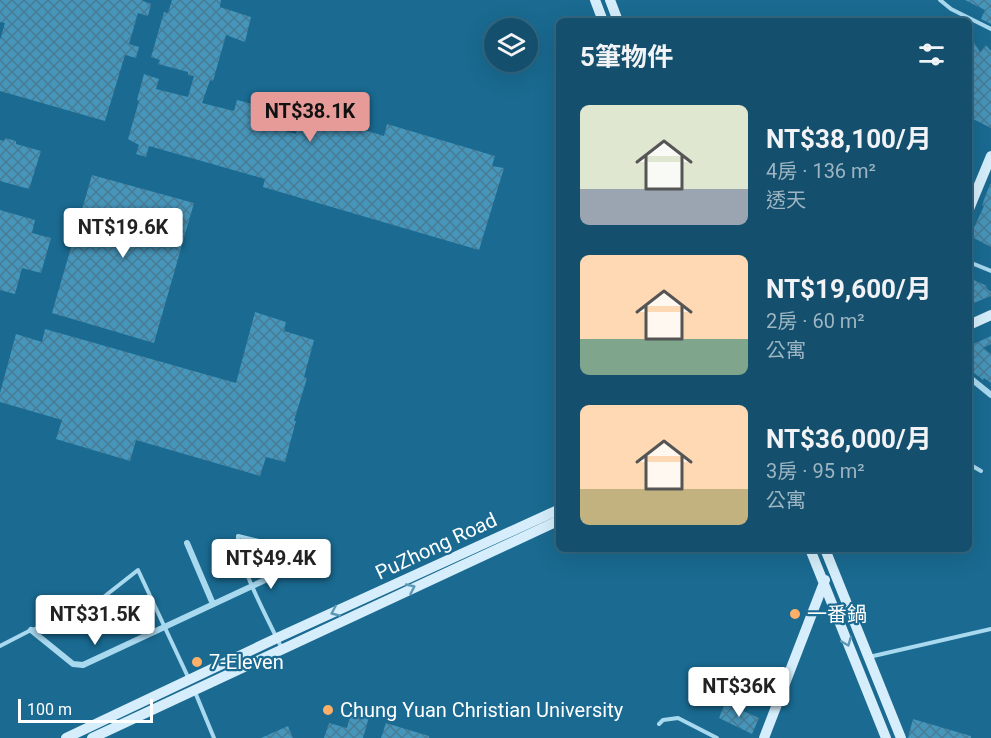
<!DOCTYPE html>
<html lang="zh-TW">
<head>
<meta charset="utf-8">
<style>
  :root { --surface:#14506d; --page:#1d5772; --text:#f1f3f6; --muted:#9db5c2; --line:#336780; --accent:#e69b98 }
  body { margin:0; font-family:Roboto,"Noto Sans TC",sans-serif; background:var(--page); color:var(--text); height:100vh; display:flex; flex-direction:column; font-size:22px; white-space:nowrap }
  * { box-sizing:border-box; margin:0 }
  p { font-size:20px; color:var(--muted) }
  .icon { flex:none; width:33px; height:33px; fill:none; stroke:currentColor; stroke-width:2; stroke-linecap:round; stroke-linejoin:round }
  .map { position:relative; flex:1; overflow:hidden }
  .panel { position:absolute; left:556px; top:18px; width:416px; height:534px; display:flex; flex-direction:column; background:var(--surface); border-radius:9px; box-shadow:0 6px 24px #0002,0 0 0 2px var(--line) }
  .panel>* { flex:none }
  .fabs { position:absolute; left:484px; top:18px; display:grid; gap:12px }
  .fabs a { display:grid; place-items:center; width:54px; height:54px; border-radius:50%; background:var(--surface); box-shadow:0 6px 24px #0002,0 0 0 2px var(--line); font-size:30px }
  .scale { position:absolute; left:18px; bottom:15px; width:135px; box-sizing:border-box; padding-left:6px; border:3px solid #fff; border-top:0; font-size:16px; line-height:21px; white-space:nowrap; color:#fff; -webkit-text-stroke:4px #1a6a91; paint-order:stroke }
  .price { position:absolute; translate:-50% -51px; padding:0 14px; border-radius:6px; background:#fff; color:#222; font-size:20px; line-height:39px; filter:drop-shadow(0 2px 3px #0008) }
  .price::after { content:''; position:absolute; left:50%; top:36px; width:18px; height:14px; margin-left:-9px; background:inherit; clip-path:polygon(0 0,100% 0,50% 100%) }
  .price.on { background:var(--accent); color:#111 }
  ul { padding:0; list-style:none }
  li { display:flex; align-items:center; gap:18px; height:150px; padding:0 24px }
  li span { display:grid; place-items:center; flex:none; width:168px; height:120px; border-radius:9px; color:#555 }
  li>.icon { margin-inline-start:auto }
  span .icon { width:72px; height:72px; fill:#fffc; stroke-width:1 }
  li b { font-size:26px }
  h2 { display:flex; justify-content:space-between; align-items:center; height:72px; padding:0 24px; font-size:26px }
  .map>svg:first-child { display:block }
  .building { fill:url(#building-cross-hatch) }
  .lines { fill:none; stroke-linecap:round; stroke-linejoin:round }
  .lane { stroke:#a9d9ef; stroke-width:4 }
  .street { stroke:#a9d9ef; stroke-width:6 }
  .secondary { stroke:#d6eefb; stroke-width:10 }
  .oneway { stroke:#5c98b6 }
  .poi-dot { fill:#ffaf67; stroke:#1a6a91; stroke-width:2 }
  .labels { text-anchor:middle; dominant-baseline:central; stroke-width:4.5; stroke-linejoin:round; paint-order:stroke }
  .street-label { font-size:20px; fill:#fff; stroke:#1a6a91 }
  .poi-label { font-size:20px; fill:#fff; stroke:#1a6a91; text-anchor:start }
</style>
</head>
<body>
<div class="map">
<svg width="991" height="738" viewBox="0 0 991 738">
  <defs>
    <pattern id="building-cross-hatch" width="8" height="8" patternUnits="userSpaceOnUse" patternTransform="scale(1.5)"><rect width="8" height="8" fill="#4695ba"/><path d="M0 0l8 8M0 8l8-8" fill="none" stroke="#487b94"/></pattern>
  </defs>
  <rect width="100%" height="100%" fill="#1a6a91"/>
  <path class="building" d="M0,0H141L151,4L148,16L138,13L129,44L139,47L136,58L125,55L105,121L0,91V40L5,23L0,22Z
    M172,0H221L220,7L251,17L245,42L226,35L213,81L210,80L202,103L234,111L237,100L286,113L281,130L296,134L302,111L384,136L387,124L495,156L492,166L504,168L479,250L263,187L265,179L149,146L146,157L136,154L139,145L128,139L139,101L137,100L144,74L159,79L156,89L188,97L194,76L188,75V72L158,64L160,60L151,57L164,12L168,13Z
    M965,0H991V24L981,19L985,10Z
    M969,35L980,52L986,45L991,51V128L969,117Z
    M5,138L16,141V144L41,151L29,189L0,181V140L4,141Z
    M92,175L194,203L154,343L52,313Z
    M990,184H991V247L970,236L984,206L982,205Z
    M0,210L35,220L32,233L51,238L41,273L22,268L15,294L0,290Z
    M969,278L987,286L986,288L991,292V296L969,305Z
    M255,312L286,322L284,331L314,340L304,377L307,378L294,421H296L285,462L266,457L260,476L136,440L130,461L56,439L62,420L0,402V393L16,334L42,342L45,329L236,383Z
    M991,336V344L983,348L991,354V383L984,378L983,380L969,369V346Z
    M725,703L759,718L752,734L719,718Z
    M351,712L369,717L363,738H324L329,723L347,728Z
    M913,719L971,736V738H908Z
    M386,723L429,736V738H381Z
    M288,726L293,738H261Z"/>
  <g class="lines">
    <path class="lane" d="M940,0L951,9L991,29
      M969,262L991,271
      M969,464L981,471
      M0,646L31,630L77,618L138,570L188,677
      M282,649C270,623 236,562 238,536L297,550
      M869,657L991,629
      M195,692L214,738
      M659,724L663,720L678,718L717,738"/>
    <path class="street" d="M969,377L991,395
      M187,543L213,604
      M31,630L73,664L83,665L280,573"/>
    <path class="secondary" d="M595,0L603,21
      M610,0L618,21
      M969,209L991,156
      M969,325L991,315
      M810,549L886,738
      M825,549L901,738
      M66,738L277,638L560,509
      M92,738L560,520
      M764,738L825,580"/>
  </g>
  <defs><path id="oneway-chevron" d="M-2-3.5L2.5 0L-2 3.5" fill="none" stroke-width="1.6" stroke-linecap="round" stroke-linejoin="round" transform="scale(1.5)"/></defs>
  <g class="oneway">
    <use href="#oneway-chevron" transform="translate(411 588) rotate(-25)"/>
    <use href="#oneway-chevron" transform="translate(335 612) rotate(156)"/>
    <use href="#oneway-chevron" transform="translate(847 642) rotate(68)"/>
  </g>
  <g class="poi-dot">
    <circle cx="795" cy="614" r="6"/>
    <circle cx="197" cy="662" r="6"/>
    <circle cx="328" cy="710" r="6"/>
  </g>
  <g class="labels">
    <g class="street-label">
      <text transform="translate(436 546) rotate(-25)">PuZhong Road</text>
    </g>
    <g class="poi-label">
      <text x="807" y="614">一番鍋</text>
      <text x="209" y="662">7-Eleven</text>
      <text x="340" y="710">Chung Yuan Christian University</text>
    </g>
  </g>
</svg>
<div class="fabs">
<a><svg class="icon" aria-label="layers" viewBox="0 0 24 24"><path d="M12 4l9 5-9 5-9-5zM3 14l9 5 9-5"/></svg></a>
</div>
<div class="scale">100 m</div>
<b class="price on" style="left:310px;top:143px">NT$38.1K</b>
<b class="price" style="left:123px;top:259px">NT$19.6K</b>
<b class="price" style="left:271px;top:590px">NT$49.4K</b>
<b class="price" style="left:95px;top:646px">NT$31.5K</b>
<b class="price" style="left:739px;top:718px">NT$36K</b>
<section class="panel">
<h2>5筆物件<svg class="icon" aria-label="filters" viewBox="0 0 24 24"><path d="M4 7h16M4 17h16"/><circle cx="9" cy="7" r="2"/><circle cx="15" cy="17" r="2"/></svg></h2>
<ul>
<li><span style="background:linear-gradient(#dfe7d0 70%,#9aa5b1 0)"><svg class="icon" aria-label="home" viewBox="0 0 24 24"><path d="M3 11l9-7 9 7M6 9v11h12V9"/></svg></span><div><b>NT$38,100/月</b><p>4房 · 136 m²</p><p>透天</p></div></li>
<li><span style="background:linear-gradient(#ffd9b3 70%,#7fa58c 0)"><svg class="icon" aria-label="home" viewBox="0 0 24 24"><path d="M3 11l9-7 9 7M6 9v11h12V9"/></svg></span><div><b>NT$19,600/月</b><p>2房 · 60 m²</p><p>公寓</p></div></li>
<li><span style="background:linear-gradient(#ffd9b3 70%,#c2b280 0)"><svg class="icon" aria-label="home" viewBox="0 0 24 24"><path d="M3 11l9-7 9 7M6 9v11h12V9"/></svg></span><div><b>NT$36,000/月</b><p>3房 · 95 m²</p><p>公寓</p></div></li>
</ul>
</section>
</div>
</body>
</html>
